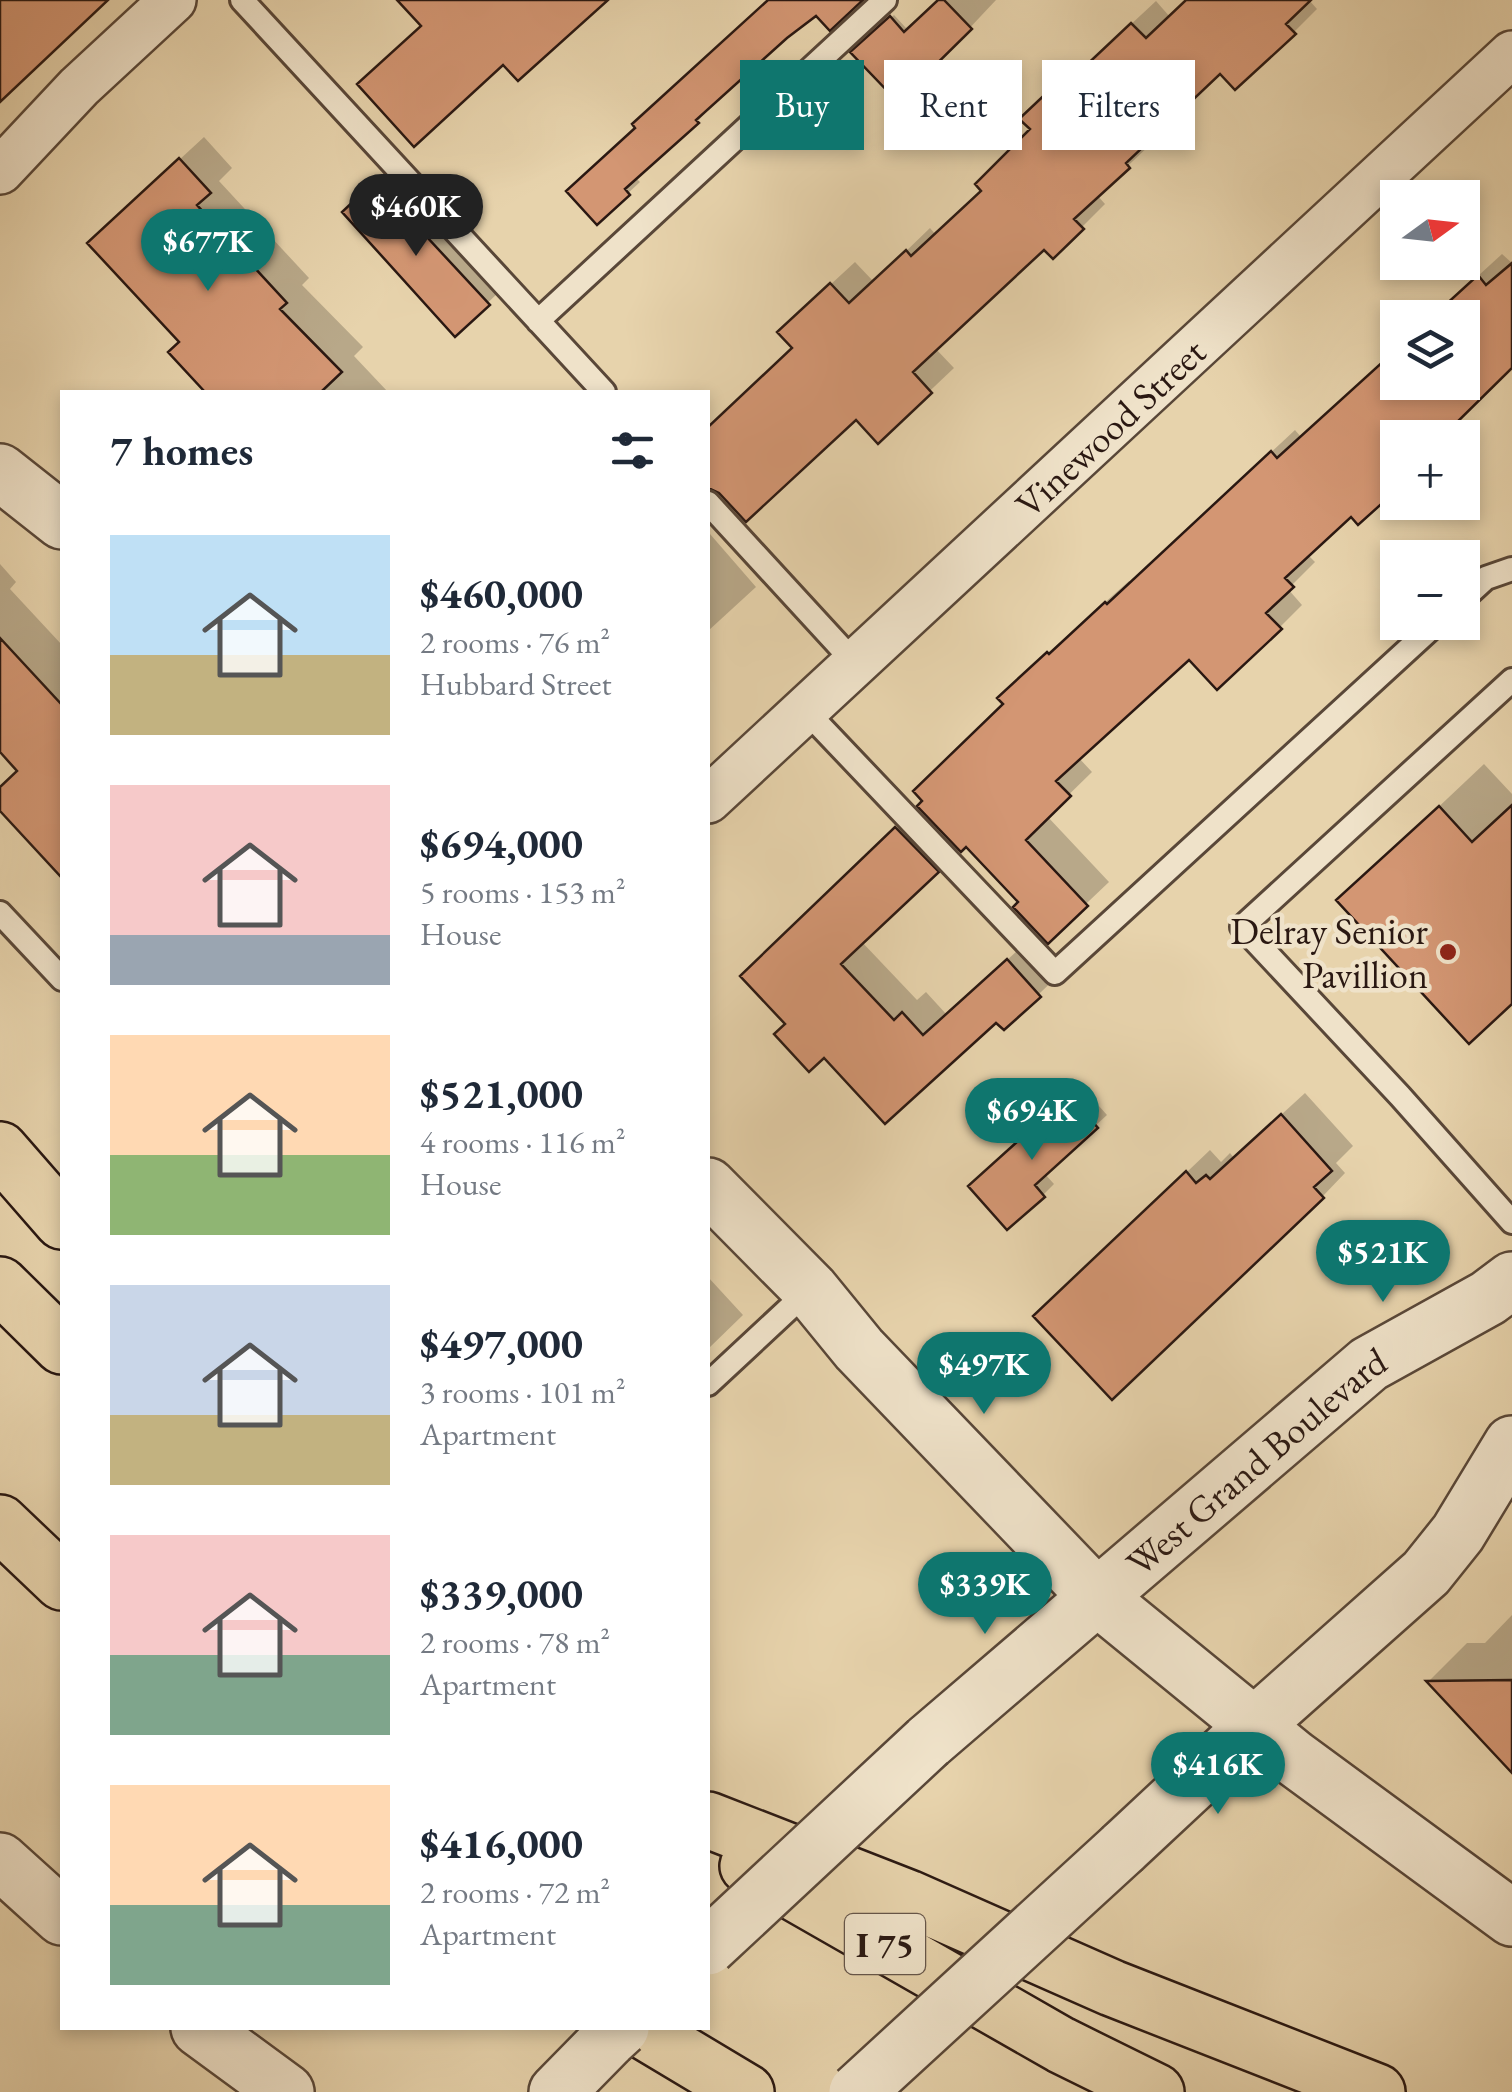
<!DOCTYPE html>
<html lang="en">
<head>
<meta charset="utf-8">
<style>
  :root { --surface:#fff; --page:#f6f6f7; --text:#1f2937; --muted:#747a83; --accent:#0f766e }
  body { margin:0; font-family:"EB Garamond",serif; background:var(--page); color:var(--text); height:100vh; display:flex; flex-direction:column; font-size:38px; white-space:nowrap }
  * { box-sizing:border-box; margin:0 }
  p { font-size:32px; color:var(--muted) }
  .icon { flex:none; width:55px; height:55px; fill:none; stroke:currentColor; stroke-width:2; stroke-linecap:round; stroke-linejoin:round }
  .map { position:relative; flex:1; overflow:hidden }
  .details { position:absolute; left:60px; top:390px; width:650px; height:1640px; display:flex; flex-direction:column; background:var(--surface); border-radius:0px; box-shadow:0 5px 15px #0003 }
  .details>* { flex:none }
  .guide { position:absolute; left:740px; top:60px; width:620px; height:90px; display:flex; gap:20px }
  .needle { width:65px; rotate:75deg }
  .tools { position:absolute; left:1380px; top:180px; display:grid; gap:20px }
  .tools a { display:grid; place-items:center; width:100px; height:100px; border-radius:0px; background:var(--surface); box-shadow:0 5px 15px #0003; font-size:50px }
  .price { position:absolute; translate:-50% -85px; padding:0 22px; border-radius:35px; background:var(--accent); color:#fff; font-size:32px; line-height:65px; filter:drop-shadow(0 2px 5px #0008) }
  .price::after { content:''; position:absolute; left:50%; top:60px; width:30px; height:22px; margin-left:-15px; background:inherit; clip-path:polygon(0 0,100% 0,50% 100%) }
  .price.current { background:#222; color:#fff }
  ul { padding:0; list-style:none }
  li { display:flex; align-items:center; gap:30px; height:250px; padding:0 50px }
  li span { display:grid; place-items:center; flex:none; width:280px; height:200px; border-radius:0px; color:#555 }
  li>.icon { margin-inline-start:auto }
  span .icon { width:120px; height:120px; fill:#fffc; stroke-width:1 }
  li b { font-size:42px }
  h2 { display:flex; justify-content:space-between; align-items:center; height:120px; padding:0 50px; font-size:42px }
  .chip { padding:0 35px; border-radius:0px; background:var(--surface); box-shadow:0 5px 15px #0003; font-size:35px; line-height:90px }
  .chip.current { background:var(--accent); color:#fff }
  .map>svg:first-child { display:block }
  .shadow { fill:#0003 }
  .building { fill:#d39673; stroke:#2a1812; stroke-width:2.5 }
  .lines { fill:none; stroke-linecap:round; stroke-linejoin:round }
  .service-casing { stroke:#594738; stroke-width:28 }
  .minor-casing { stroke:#594738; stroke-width:50 }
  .tertiary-casing { stroke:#594738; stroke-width:60 }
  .motorway-casing { stroke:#2a1812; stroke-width:60 }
  .service { stroke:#efe2c9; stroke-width:22 }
  .minor { stroke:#efe2c9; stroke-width:45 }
  .tertiary { stroke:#efe2c9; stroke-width:55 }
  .motorway { stroke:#e7d3ac; stroke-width:55 }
  .tertiary-bridge-casing { stroke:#594738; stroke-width:60; stroke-linecap:butt }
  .tertiary-bridge { stroke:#efe2c9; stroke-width:55 }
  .poi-dot { fill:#8f2418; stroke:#efe2c9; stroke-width:4 }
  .labels { text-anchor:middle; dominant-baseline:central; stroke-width:9; stroke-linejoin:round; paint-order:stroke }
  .shield { fill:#efe2c9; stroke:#655549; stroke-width:2.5 }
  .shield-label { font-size:35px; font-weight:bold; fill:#2a1812 }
  .street-label { font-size:38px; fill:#2a1812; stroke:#efe2c9 }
  .poi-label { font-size:38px; fill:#2a1812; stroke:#efe2c9; text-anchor:end }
</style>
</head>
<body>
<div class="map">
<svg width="1512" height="2092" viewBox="0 0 1512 2092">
  <rect width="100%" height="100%" fill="#e7d3ac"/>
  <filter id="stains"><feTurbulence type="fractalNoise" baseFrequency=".002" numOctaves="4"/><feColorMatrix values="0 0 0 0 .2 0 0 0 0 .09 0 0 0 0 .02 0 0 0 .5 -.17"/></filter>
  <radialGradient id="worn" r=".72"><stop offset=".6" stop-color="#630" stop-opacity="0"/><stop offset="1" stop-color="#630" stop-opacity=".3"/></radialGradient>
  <path class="shadow" d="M771,0H859L816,12L706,108L708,110L698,121L635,177L640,182L597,222Z
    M941,0H996L948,51L854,52L894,15L906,28L915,20L917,22Z
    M1188,0H1309L1317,9L1294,32L1220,70L1148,139L1152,143L1097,195L1105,204L1053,256L1044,246L935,348L954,368L878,440L856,416L758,508L708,453V429L795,348L804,309L855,262L874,282L930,228L936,235L983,190L1033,129L1046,96L1080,64L1084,68L1156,1L1170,17Z
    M204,137L232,168L219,181L309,278L302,285L363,347L354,356L388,392H229L182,341L114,220Z
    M388,172L499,292L456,333L346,212Z
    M1502,254L1512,263V364L1451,423L1456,429L1448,438H1398L1351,513L1307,554L1315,562L1288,589L1302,605L1280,627L1189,657L1078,757L1092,772L1047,816L1109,882L1048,940L1021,902L966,844L861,941L917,1000L926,992L947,1015L1030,939L1061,973L1004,1027L996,1019L885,1121L825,1055L788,1024L765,954L919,807L1006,704L1023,675L1129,581L1131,583L1295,430L1301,437L1398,382H1462V318H1432Z
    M710,534L756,587L708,631V537Z
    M0,564L16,582L10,589L62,645V859L0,807V789L20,770L0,749Z
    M1484,764L1512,794V1001L1340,900Z
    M1081,1086L1107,1115L1044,1173L1054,1184L1043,1195L983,1175Z
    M1305,1093L1353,1146L1336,1163L1345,1173L1322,1197L1060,1293L1210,1150L1221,1162L1230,1153L1234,1158Z
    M708,1277L743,1315L708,1349Z
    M1512,1615V1770L1429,1681L1467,1643H1485Z"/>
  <path class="building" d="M0,0H108L0,102Z
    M397,0H608L518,81L503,65L414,147L357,84L421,26Z
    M768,0H863L830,31L816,16L787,38L696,120L699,123L625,189L630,195L597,225L566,191L635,128L632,124Z
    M938,0H944L972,29L898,102L850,52L890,16L904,32Z
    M1186,0H1311L1286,24L1296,34L1235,90L1220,74L1126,163L1130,168L1074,219L1084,229L1053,259L1044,250L913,372L932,393L878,444L856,420L746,522L719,493L708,488V427L792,348L777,332L830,283L849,303L906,250L911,256L981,191L975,184L1030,129L1019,119L1055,85L1060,90L1131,23L1146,38Z
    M179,158L211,193L197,205L287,303L280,309L342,372L321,392H205L168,352L179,342L87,243Z
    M375,181L490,305L455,337L342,212Z
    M1512,263V368L1441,438H1398V489L1358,525L1351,517L1285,578L1294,587L1266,613L1282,629L1217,690L1189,660L1056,781L1071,796L1026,840L1088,906L1048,944L1013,907L1018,902L966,847L961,852L917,806L922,801L913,791L1003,704L997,698L1047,652L1049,654L1105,602L1107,604L1271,451L1277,458L1398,348V382H1462V318H1431L1478,275L1486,285Z
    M0,638L62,705V878L0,811V787L17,771L0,752Z
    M1512,805V1004L1469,1044L1336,900L1439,806L1472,842Z
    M895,827L939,872L841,964L894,1020L902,1012L923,1035L1007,959L1041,997L1004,1030L996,1023L885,1124L824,1058L809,1072L774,1034L785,1024L740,976Z
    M1069,1095L1098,1128L1035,1185L1045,1197L1007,1230L968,1186Z
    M1281,1114L1332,1171L1314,1187L1324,1198L1112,1400L1033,1316L1186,1171L1196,1183L1206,1175L1210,1179Z
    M1512,1680V1773L1426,1681Z"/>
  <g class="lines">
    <g class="service-casing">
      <path id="service" d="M242,0L604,392
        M538,321L885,0
        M708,503L855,663
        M1462,600L1486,578L1512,569
        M1512,680L1242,927L1400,1096L1512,1222
        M805,710L1055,973L1438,622
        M0,913L62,979
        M708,1384L810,1289"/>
    </g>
    <g class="minor-casing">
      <g id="minor">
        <path d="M0,171L79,87L173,0"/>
        <path id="s1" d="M708,800L1512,54"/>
      </g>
    </g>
    <g class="tertiary-casing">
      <g id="tertiary">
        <path d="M0,472L62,521"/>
        <path d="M708,1186L810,1289L859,1349L1097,1597L1294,1758L1512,1918"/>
        <path id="s2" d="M928,1742L1369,1364L1488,1298L1512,1280"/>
        <path d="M1123,1848L1256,1724L1426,1573L1458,1533L1512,1444"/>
        <path d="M0,1861L62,1917"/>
        <path d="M199,2028L286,2092"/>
        <path d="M557,2092L609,2039"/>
      </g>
    </g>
    <g class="motorway-casing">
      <path id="motorway" d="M0,1150L62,1221
        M0,1285L62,1346
        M0,1523L62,1582
        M708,1820L908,1898L1112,1988L1377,2092
        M748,1866L1061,2045L1156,2092
        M639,2028L746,2092"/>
    </g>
    <use href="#service" class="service"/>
    <use href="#minor" class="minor"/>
    <use href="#tertiary" class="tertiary"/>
    <use href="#motorway" class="motorway"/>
    <g class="tertiary-bridge-casing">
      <path id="tertiary-bridge" d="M708,1947L928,1742
        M609,2039L621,2028
        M857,2092L1123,1848"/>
    </g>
    <use href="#tertiary-bridge" class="tertiary-bridge"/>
  </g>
  <circle class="poi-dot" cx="1448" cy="952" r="10"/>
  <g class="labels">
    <rect class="shield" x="845" y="1914" width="80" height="60" rx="8"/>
    <g class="shield-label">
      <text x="885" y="1944">I 75</text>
    </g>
    <g class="street-label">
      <text stroke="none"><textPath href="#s1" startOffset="548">Vinewood Street</textPath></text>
      <text stroke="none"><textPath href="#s2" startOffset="432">West Grand Boulevard</textPath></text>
    </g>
    <g class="poi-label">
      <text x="1428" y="930">Delray Senior<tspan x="1428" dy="44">Pavillion</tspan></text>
    </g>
  </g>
  <rect width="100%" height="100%" filter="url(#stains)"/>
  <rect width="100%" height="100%" fill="url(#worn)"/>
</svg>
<div class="tools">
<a><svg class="needle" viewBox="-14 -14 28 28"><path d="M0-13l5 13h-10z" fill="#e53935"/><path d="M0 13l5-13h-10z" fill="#747a83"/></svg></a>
<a><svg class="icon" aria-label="layers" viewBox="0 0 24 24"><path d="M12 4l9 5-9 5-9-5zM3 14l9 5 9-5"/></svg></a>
<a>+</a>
<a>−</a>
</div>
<b class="price current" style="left:416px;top:259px">$460K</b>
<b class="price" style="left:208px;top:294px">$677K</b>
<b class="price" style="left:1032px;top:1163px">$694K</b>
<b class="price" style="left:1383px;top:1305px">$521K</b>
<b class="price" style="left:984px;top:1417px">$497K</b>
<b class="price" style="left:985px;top:1637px">$339K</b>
<b class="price" style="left:1218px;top:1817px">$416K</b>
<div class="guide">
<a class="chip current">Buy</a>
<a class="chip">Rent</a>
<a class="chip">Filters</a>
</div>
<section class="details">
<h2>7 homes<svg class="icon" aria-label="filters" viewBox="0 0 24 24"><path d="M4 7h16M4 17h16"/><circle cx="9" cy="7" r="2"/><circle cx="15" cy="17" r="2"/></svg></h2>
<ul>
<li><span style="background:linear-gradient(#bfe0f5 60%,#c2b280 0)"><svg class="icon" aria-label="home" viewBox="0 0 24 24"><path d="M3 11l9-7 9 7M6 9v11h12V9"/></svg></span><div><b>$460,000</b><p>2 rooms · 76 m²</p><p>Hubbard Street</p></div></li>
<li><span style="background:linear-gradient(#f6c9c9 75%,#9aa5b1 0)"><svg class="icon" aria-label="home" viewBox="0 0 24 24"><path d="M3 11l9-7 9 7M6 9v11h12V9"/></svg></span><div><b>$694,000</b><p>5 rooms · 153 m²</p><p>House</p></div></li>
<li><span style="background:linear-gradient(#ffd9b3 60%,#8fb573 0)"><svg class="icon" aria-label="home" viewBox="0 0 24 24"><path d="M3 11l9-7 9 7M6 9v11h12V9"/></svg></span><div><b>$521,000</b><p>4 rooms · 116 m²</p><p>House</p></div></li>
<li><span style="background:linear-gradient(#c9d6e8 65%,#c2b280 0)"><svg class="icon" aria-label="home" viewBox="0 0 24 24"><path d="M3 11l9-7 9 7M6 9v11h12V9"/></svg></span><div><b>$497,000</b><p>3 rooms · 101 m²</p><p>Apartment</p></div></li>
<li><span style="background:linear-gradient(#f6c9c9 60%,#7fa58c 0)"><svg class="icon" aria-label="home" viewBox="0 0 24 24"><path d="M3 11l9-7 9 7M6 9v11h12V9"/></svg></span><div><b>$339,000</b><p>2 rooms · 78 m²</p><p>Apartment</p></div></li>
<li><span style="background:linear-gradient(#ffd9b3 60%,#7fa58c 0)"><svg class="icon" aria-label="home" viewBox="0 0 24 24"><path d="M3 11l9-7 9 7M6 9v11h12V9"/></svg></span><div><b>$416,000</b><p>2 rooms · 72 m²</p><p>Apartment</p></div></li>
</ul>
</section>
</div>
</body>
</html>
